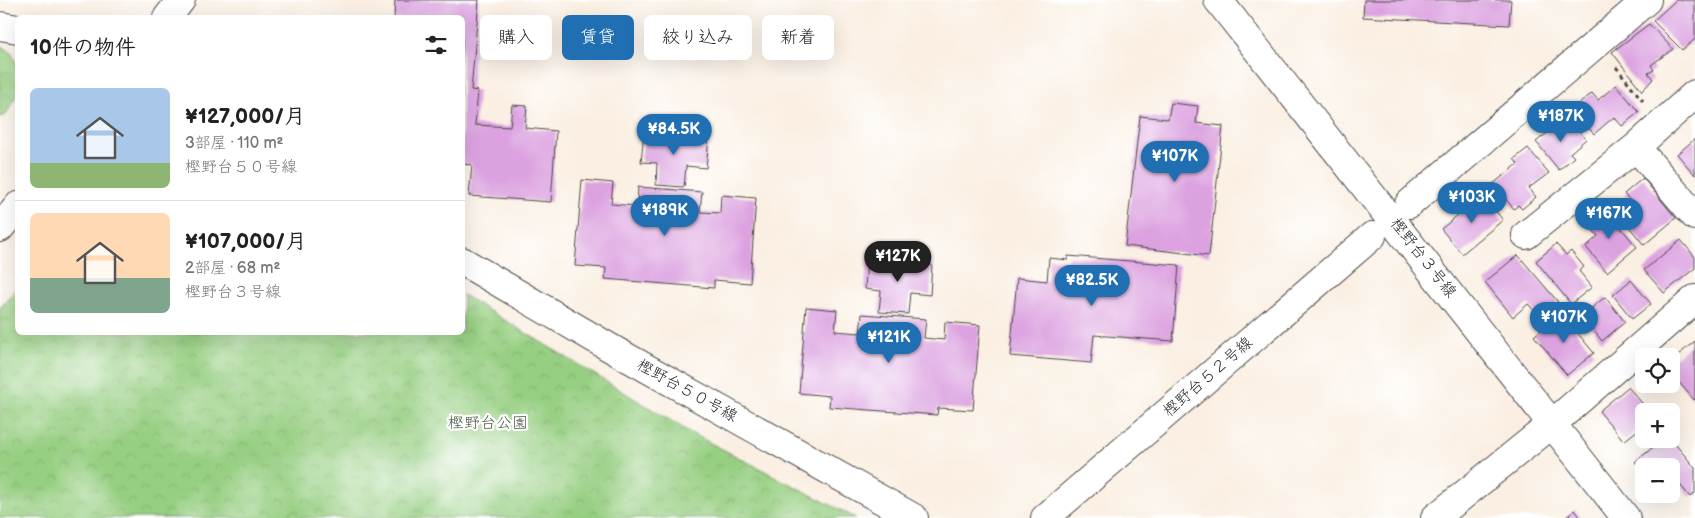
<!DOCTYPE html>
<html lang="ja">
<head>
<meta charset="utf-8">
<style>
  :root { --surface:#fff; --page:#f2f2f2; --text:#222; --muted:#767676; --line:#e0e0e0; --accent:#1f6fb2 }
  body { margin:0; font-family:"Balsamiq Sans","Klee One",sans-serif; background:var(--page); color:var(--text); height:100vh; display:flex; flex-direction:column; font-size:19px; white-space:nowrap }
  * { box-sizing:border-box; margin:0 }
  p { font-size:16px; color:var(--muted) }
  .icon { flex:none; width:28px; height:28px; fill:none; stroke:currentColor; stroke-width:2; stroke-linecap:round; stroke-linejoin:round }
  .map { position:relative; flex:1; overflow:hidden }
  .side { position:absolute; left:15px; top:15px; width:450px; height:320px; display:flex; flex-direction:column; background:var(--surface); border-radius:8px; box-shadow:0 5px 20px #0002 }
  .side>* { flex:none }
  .guide { position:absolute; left:480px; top:15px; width:475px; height:45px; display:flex; gap:10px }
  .buttons { position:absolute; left:1635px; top:348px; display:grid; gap:10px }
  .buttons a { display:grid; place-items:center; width:45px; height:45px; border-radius:8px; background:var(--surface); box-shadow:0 5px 20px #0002; font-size:25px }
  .price { position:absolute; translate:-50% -42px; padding:0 11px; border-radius:18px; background:var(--accent); color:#fff; font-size:16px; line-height:32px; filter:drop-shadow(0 1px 2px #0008) }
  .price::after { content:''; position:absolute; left:50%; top:30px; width:15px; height:11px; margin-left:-8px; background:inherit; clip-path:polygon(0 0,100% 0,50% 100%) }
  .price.selected { background:#222; color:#fff }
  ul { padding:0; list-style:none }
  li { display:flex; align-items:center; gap:15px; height:125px; padding:0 15px }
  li+li { border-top:1px solid var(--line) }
  li span { display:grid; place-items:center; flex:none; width:140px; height:100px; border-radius:8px; color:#555 }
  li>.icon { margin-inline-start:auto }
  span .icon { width:60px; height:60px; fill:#fffc; stroke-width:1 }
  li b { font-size:21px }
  h2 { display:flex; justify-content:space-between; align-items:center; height:60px; padding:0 15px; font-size:21px }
  .chip { padding:0 18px; border-radius:8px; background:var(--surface); box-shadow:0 5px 20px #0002; font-size:18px; line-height:45px }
  .chip.selected { background:var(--accent); color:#fff }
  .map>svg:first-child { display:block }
  .park { fill:url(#park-crowns); stroke:#617d56 }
  .building { fill:#dca2e0 }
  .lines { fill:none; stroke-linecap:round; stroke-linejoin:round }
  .street-casing { stroke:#4a4846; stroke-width:30 }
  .secondary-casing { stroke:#4a4846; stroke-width:30 }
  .path { stroke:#4a4846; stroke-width:3; stroke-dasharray:4 4; stroke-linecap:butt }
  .street { stroke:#fff; stroke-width:28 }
  .secondary { stroke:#fff; stroke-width:28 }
  .labels { text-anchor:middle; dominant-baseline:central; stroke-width:4.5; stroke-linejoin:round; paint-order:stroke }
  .street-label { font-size:16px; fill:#2b2b2b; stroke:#fff }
  .park-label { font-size:16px; fill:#4b5c45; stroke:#fff }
</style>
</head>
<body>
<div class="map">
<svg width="1695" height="518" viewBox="0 0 1695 518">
  <defs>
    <pattern id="park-crowns" width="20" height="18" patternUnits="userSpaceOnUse" patternTransform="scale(1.25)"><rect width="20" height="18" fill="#97cf82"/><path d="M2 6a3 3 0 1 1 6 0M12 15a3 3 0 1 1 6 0" fill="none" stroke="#82b270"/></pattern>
  </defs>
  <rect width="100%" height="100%" fill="#fff"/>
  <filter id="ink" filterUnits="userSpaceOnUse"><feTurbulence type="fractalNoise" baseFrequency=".02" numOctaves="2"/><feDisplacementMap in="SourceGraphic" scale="10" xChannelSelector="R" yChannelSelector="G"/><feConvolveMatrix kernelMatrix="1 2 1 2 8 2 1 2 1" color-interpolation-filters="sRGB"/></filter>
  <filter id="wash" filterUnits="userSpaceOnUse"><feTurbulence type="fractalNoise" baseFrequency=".0096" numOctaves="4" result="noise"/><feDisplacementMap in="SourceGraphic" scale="20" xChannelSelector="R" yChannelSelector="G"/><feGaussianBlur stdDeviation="1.12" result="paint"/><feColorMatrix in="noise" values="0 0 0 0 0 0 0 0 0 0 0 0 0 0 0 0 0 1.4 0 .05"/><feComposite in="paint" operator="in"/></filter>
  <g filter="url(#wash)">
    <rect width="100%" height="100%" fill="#faefe2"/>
    <path class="park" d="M0,46C18,50 20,75 18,90C16,98 9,108 6,115L0,117Z
      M17,288L18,332H462L463,295L693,434L856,518H0V308Z"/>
    <g id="blocks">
      <path class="building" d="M395,0H479L471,90L478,91L475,125L510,127L512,105L527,106L525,128L556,131L551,202L469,196L472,165L462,164V18H394Z
        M1364,0H1511L1509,25L1363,17Z
        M1676,0H1695V39L1682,50L1653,21Z
        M1649,24L1673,49L1651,65L1654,70L1648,73L1653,79L1642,91L1612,52Z
        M1616,85L1639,112L1622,126L1614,117L1594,134L1572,110L1592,93L1598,100Z
        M1171,103L1198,106L1196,123L1223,126L1209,256L1125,246L1140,116L1168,119Z
        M1567,117L1586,139L1570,153L1574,157L1559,170L1536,142Z
        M644,132L709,138L706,168L686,166L684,187L656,185L657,163L641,162Z
        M1695,139V175L1677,154Z
        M1528,148L1549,173L1529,188L1536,197L1522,209L1518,205L1514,209L1493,184L1518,164L1514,159Z
        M1643,178L1676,218L1644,245L1622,218L1636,207L1624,194Z
        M582,180L613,183L611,204L637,206L638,187L702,192L700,212L720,213L721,195L756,198L750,283L714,280V288L605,279L606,268L575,266Z
        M1482,195L1503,220L1462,254L1441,229Z
        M1603,206L1637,247L1607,272L1586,247L1598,236L1585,221Z
        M1681,240L1695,257V268L1664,293L1644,270Z
        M1556,244L1566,255L1571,251L1584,267L1579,271L1592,287L1571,304L1536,261Z
        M1518,255L1558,302L1540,317L1528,304L1513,317L1485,282Z
        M1068,256L1179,265L1173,341L1094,335L1091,363L1010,356L1017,278L1047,281L1049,258L1068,260Z
        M867,260L932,265L930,295L910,293L908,314L879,312L881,291L865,289Z
        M1631,280L1651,304L1632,319L1613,295Z
        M1605,297L1625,322L1602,341L1582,316Z
        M806,307L837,310L835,331L860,333L862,314L926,319L924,338L944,340L945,322L980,325L973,410L938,408L937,415L829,407L830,396L799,393Z
        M1561,313L1594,353L1567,375L1534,336Z
        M1695,341V399L1694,400L1671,373V361Z
        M1628,387L1649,411H1644V425L1624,441L1599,411Z
        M1663,439H1671L1695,468V493L1690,497L1677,481L1671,486V466H1644V472L1635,462Z
        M1575,510L1581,518H1565Z"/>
    </g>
  </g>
  <g filter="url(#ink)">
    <use href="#blocks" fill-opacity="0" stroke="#4a4846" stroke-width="1"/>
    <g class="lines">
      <g class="street-casing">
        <path id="street" d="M0,26L18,29
          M1695,94L1636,147L1695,216
          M1409,204L1647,0
          M1526,235L1636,147
          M462,261L614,350L914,518
          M1045,518L1372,236
          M1435,518L1552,424L1695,299"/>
      </g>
      <g class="secondary-casing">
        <path id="secondary" d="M1218,0L1626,518
          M167,18L181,0
          M0,228L18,206"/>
      </g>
      <path class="path" d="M1616,67L1643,101"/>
      <use href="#street" class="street"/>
      <use href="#secondary" class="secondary"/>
    </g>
  </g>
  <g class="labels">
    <g class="street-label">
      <text transform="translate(1423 258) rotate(52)">樫野台３号線</text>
      <text transform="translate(1208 377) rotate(-41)">樫野台５２号線</text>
      <text transform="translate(687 391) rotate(29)">樫野台５０号線</text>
    </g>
    <g class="park-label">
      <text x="488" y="423">樫野台公園</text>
    </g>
  </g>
</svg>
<div class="buttons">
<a><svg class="icon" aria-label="locate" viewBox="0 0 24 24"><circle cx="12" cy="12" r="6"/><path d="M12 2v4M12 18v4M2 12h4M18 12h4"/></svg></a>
<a>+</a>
<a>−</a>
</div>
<b class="price" style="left:1561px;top:143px">¥187K</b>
<b class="price" style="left:674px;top:156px">¥84.5K</b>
<b class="price" style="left:1175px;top:183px">¥107K</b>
<b class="price" style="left:1472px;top:224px">¥103K</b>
<b class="price" style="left:665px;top:237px">¥189K</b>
<b class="price" style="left:1609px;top:240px">¥167K</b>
<b class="price selected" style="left:898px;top:283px">¥127K</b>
<b class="price" style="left:1092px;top:307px">¥82.5K</b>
<b class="price" style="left:1564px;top:344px">¥107K</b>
<b class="price" style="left:889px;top:364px">¥121K</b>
<div class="guide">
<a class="chip">購入</a>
<a class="chip selected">賃貸</a>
<a class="chip">絞り込み</a>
<a class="chip">新着</a>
</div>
<section class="side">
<h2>10件の物件<svg class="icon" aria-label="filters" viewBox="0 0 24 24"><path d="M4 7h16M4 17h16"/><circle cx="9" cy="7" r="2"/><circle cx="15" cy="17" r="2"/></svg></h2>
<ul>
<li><span style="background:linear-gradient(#a9c7e8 75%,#8fb573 0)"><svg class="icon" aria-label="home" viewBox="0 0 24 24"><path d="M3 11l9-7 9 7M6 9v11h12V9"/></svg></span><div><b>¥127,000/月</b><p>3部屋 · 110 m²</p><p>樫野台５０号線</p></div></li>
<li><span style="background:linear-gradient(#ffd9b3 65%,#7fa58c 0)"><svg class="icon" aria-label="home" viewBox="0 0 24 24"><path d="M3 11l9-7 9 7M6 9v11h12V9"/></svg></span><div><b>¥107,000/月</b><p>2部屋 · 68 m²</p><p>樫野台３号線</p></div></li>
</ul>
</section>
</div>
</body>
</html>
